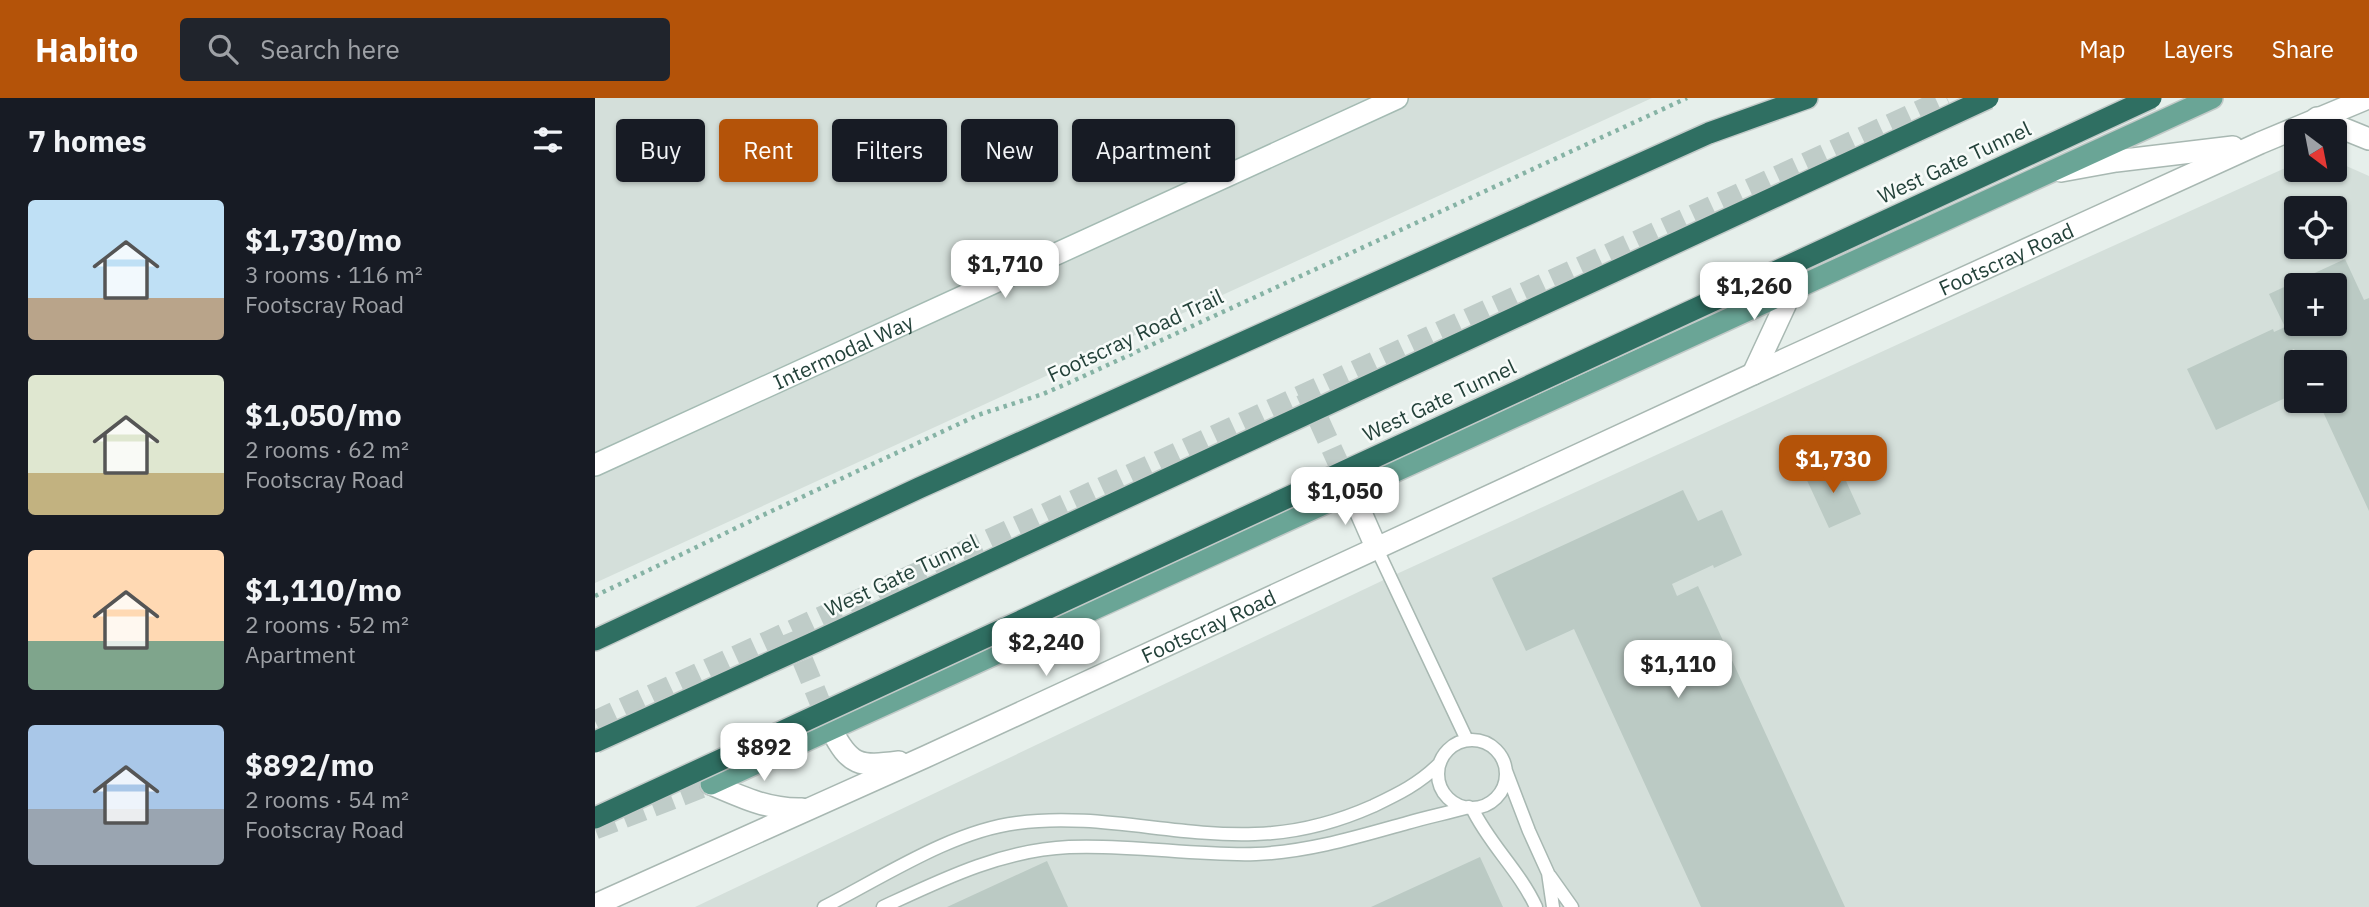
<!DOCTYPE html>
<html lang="en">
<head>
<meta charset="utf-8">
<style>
  :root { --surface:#171b24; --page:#20242c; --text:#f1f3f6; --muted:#9ea1a6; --accent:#b45309 }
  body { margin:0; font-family:"IBM Plex Sans",sans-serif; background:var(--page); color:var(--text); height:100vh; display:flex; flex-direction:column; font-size:26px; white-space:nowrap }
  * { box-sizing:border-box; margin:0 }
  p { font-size:23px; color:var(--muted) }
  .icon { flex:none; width:38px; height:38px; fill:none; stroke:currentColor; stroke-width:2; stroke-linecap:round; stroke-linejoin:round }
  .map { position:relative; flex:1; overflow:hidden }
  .sheet { display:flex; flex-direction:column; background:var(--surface); width:595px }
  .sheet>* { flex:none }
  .guide { position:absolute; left:21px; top:21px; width:665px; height:63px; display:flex; gap:14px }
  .needle { width:46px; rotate:148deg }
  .tools { position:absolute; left:1689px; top:21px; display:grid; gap:14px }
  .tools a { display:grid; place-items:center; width:63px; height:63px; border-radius:7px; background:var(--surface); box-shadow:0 2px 5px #0004; font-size:35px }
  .price { position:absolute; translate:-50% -60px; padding:0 16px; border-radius:14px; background:#fff; color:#222; font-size:23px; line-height:46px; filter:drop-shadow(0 2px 4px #0008) }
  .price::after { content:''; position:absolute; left:50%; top:42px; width:21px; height:16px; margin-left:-10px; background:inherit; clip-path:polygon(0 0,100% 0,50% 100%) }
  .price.current { background:var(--accent); color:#fff }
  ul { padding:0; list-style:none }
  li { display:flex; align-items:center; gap:21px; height:175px; padding:0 28px }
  li span { display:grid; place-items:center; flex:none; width:196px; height:140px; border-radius:7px; color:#555 }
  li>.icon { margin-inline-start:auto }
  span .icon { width:84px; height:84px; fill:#fffc; stroke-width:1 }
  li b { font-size:30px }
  h2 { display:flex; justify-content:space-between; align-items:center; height:84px; padding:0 28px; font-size:30px }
  .chip { padding:0 24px; border-radius:7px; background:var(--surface); box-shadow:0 2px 5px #0004; font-size:24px; line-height:63px }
  .chip.current { background:var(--accent); color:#fff }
  header { display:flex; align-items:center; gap:42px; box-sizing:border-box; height:98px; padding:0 35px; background:var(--accent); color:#fff }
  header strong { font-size:33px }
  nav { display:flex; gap:38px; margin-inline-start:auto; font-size:24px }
  .search { width:490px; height:63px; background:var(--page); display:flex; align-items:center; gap:18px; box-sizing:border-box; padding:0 24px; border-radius:7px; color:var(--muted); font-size:26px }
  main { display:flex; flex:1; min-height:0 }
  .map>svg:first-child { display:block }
  .built { fill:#d4dfda; fill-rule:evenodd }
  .building { fill:#bbcac4; fill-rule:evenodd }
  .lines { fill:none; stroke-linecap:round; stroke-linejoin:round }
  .street-tunnel { stroke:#bfccc8; stroke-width:21; stroke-dasharray:21 10; stroke-linecap:butt }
  .primary-tunnel { stroke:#bfccc8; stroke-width:21; stroke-dasharray:21 10; stroke-linecap:butt }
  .lane-casing { stroke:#a8b8b2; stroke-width:15 }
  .street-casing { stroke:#a8b8b2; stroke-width:24 }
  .secondary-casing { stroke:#a4bbb3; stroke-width:24 }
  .primary-casing { stroke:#c2cac8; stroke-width:24 }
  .highway-casing { stroke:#c2cac8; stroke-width:24 }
  .path { stroke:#86b3a5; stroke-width:4.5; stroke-dasharray:3.5 5; stroke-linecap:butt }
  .lane { stroke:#fff; stroke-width:12 }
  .street { stroke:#fff; stroke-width:21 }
  .secondary { stroke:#fff; stroke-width:21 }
  .primary { stroke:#6aa596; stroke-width:21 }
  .highway { stroke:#2f6f62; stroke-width:21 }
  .highway-bridge-casing { stroke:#c2cac8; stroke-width:24; stroke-linecap:butt }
  .highway-bridge { stroke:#2f6f62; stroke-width:21 }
  .labels { text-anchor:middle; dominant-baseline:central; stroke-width:5; stroke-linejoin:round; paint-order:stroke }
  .street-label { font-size:21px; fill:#24423a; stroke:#f7fbf9 }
</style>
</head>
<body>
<header>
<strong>Habito</strong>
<div class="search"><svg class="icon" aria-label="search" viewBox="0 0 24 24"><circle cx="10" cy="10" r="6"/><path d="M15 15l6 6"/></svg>Search here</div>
<nav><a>Map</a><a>Layers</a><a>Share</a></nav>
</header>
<main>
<section class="sheet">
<h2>7 homes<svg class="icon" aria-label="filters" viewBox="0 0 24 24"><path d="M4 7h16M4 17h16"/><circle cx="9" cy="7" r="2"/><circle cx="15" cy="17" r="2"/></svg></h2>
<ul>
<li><span style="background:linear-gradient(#bfe0f5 70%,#b9a48a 0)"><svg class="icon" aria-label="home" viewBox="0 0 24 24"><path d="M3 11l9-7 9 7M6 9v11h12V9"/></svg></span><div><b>$1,730/mo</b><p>3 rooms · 116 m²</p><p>Footscray Road</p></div></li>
<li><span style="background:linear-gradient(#dfe7d0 70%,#c2b280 0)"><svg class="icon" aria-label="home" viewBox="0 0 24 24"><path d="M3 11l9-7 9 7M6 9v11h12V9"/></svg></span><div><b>$1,050/mo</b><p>2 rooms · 62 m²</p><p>Footscray Road</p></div></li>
<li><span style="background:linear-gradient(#ffd9b3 65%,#7fa58c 0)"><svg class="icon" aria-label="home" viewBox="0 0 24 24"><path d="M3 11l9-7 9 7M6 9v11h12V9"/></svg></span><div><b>$1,110/mo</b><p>2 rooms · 52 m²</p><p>Apartment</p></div></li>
<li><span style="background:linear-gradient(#a9c7e8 60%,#9aa5b1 0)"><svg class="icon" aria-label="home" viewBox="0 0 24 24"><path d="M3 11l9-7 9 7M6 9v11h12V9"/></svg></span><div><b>$892/mo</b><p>2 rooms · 54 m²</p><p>Footscray Road</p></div></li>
</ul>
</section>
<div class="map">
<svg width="1774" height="809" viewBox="0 0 1774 809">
  <rect width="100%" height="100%" fill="#e6efeb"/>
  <path class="built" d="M0,0H1057L0,485Z
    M1740,63L1774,78V809H100L795,479L1487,162L1701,65V72H1740ZM1701,110H1740V149H1701ZM1701,187H1740V226H1701ZM1701,264H1740V303H1701Z"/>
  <path class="building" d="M1750,161L1769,202L1774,200V413L1723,303H1740V264H1706L1699,251L1689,256L1701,282V295L1621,332L1592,271L1678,231L1679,234L1690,229L1674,196ZM1701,187H1740V226H1701Z
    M1242,363L1266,416L1234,430L1210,378Z
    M1088,392L1103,423L1127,412L1147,457L1119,470L1118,467L1077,486L1082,498L1103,488L1250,809H1106L979,531L931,553L897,480Z
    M885,759L908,809H776Z
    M452,763L473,809H352Z"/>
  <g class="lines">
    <path class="street-tunnel" d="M711,294L755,391"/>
    <path class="primary-tunnel" d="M196,534L236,631
      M0,623L1352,0
      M0,731L116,686"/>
    <g class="lane-casing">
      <path id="lane" d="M781,449L872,642
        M843 676a34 34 0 1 1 68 0a34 34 0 1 1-68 0Z
        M911,673L934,733L953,775L958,809
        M877,710C894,746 924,772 941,809
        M955,778L977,809
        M229,809C288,779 357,733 422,725C502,714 580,739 660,736C700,735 742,724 778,708C803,696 824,686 844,666
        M288,809C348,781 407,752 474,749C537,746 599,758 661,756C713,754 762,739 812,725C832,719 853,715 874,709"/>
    </g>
    <g class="street-casing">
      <g id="street">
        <path d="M1722,20L1774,41"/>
        <path d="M1466,73L1521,63L1638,49"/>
        <path d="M1158,276L1198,190"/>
        <path d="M756,392L781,449"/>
        <path d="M236,631C255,668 264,669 304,664"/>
        <path d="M116,686C146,699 174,712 207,711"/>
        <path id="s1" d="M0,807L330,659L1158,276L1665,45L1773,0"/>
      </g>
    </g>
    <g class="secondary-casing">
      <g id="secondary">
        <path id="s2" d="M0,367L802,0"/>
      </g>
    </g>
    <g class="primary-casing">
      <path id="primary" d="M116,686L1617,0"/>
    </g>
    <g class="highway-casing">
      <path id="highway" d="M0,542L324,390L1114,35L1212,0"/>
    </g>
    <path class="path" d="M0,498L166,418L383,317L448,296L478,283L1092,0"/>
    <use href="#lane" class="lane"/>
    <use href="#street" class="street"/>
    <use href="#secondary" class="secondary"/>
    <use href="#primary" class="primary"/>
    <use href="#highway" class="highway"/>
    <g class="highway-bridge-casing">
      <path id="highway-bridge" d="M0,644L220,544L1393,0
        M0,720L1556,0"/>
    </g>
    <use href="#highway-bridge" class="highway-bridge"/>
  </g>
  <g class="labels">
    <g class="street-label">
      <text transform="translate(1359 64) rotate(-25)">West Gate Tunnel</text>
      <text stroke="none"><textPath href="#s1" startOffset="1552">Footscray Road</textPath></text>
      <text transform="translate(540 237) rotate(-25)">Footscray Road Trail</text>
      <text stroke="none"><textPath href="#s2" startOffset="273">Intermodal Way</textPath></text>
      <text transform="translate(844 302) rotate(-25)">West Gate Tunnel</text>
      <text transform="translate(306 477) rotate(-25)">West Gate Tunnel</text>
      <text stroke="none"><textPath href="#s1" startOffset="674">Footscray Road</textPath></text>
    </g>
  </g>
</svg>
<div class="tools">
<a><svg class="needle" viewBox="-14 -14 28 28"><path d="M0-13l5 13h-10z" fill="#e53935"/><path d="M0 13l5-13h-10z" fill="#9ea1a6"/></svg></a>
<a><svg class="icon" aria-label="locate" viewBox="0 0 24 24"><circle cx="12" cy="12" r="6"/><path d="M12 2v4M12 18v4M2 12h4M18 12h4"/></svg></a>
<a>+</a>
<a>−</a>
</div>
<b class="price" style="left:410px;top:202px">$1,710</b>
<b class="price" style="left:1159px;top:224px">$1,260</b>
<b class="price current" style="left:1238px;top:397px">$1,730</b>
<b class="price" style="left:750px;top:429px">$1,050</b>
<b class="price" style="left:451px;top:580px">$2,240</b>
<b class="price" style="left:1083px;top:602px">$1,110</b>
<b class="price" style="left:169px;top:685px">$892</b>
<div class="guide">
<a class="chip">Buy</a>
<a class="chip current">Rent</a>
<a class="chip">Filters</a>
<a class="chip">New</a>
<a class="chip">Apartment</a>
</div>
</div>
</main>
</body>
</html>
